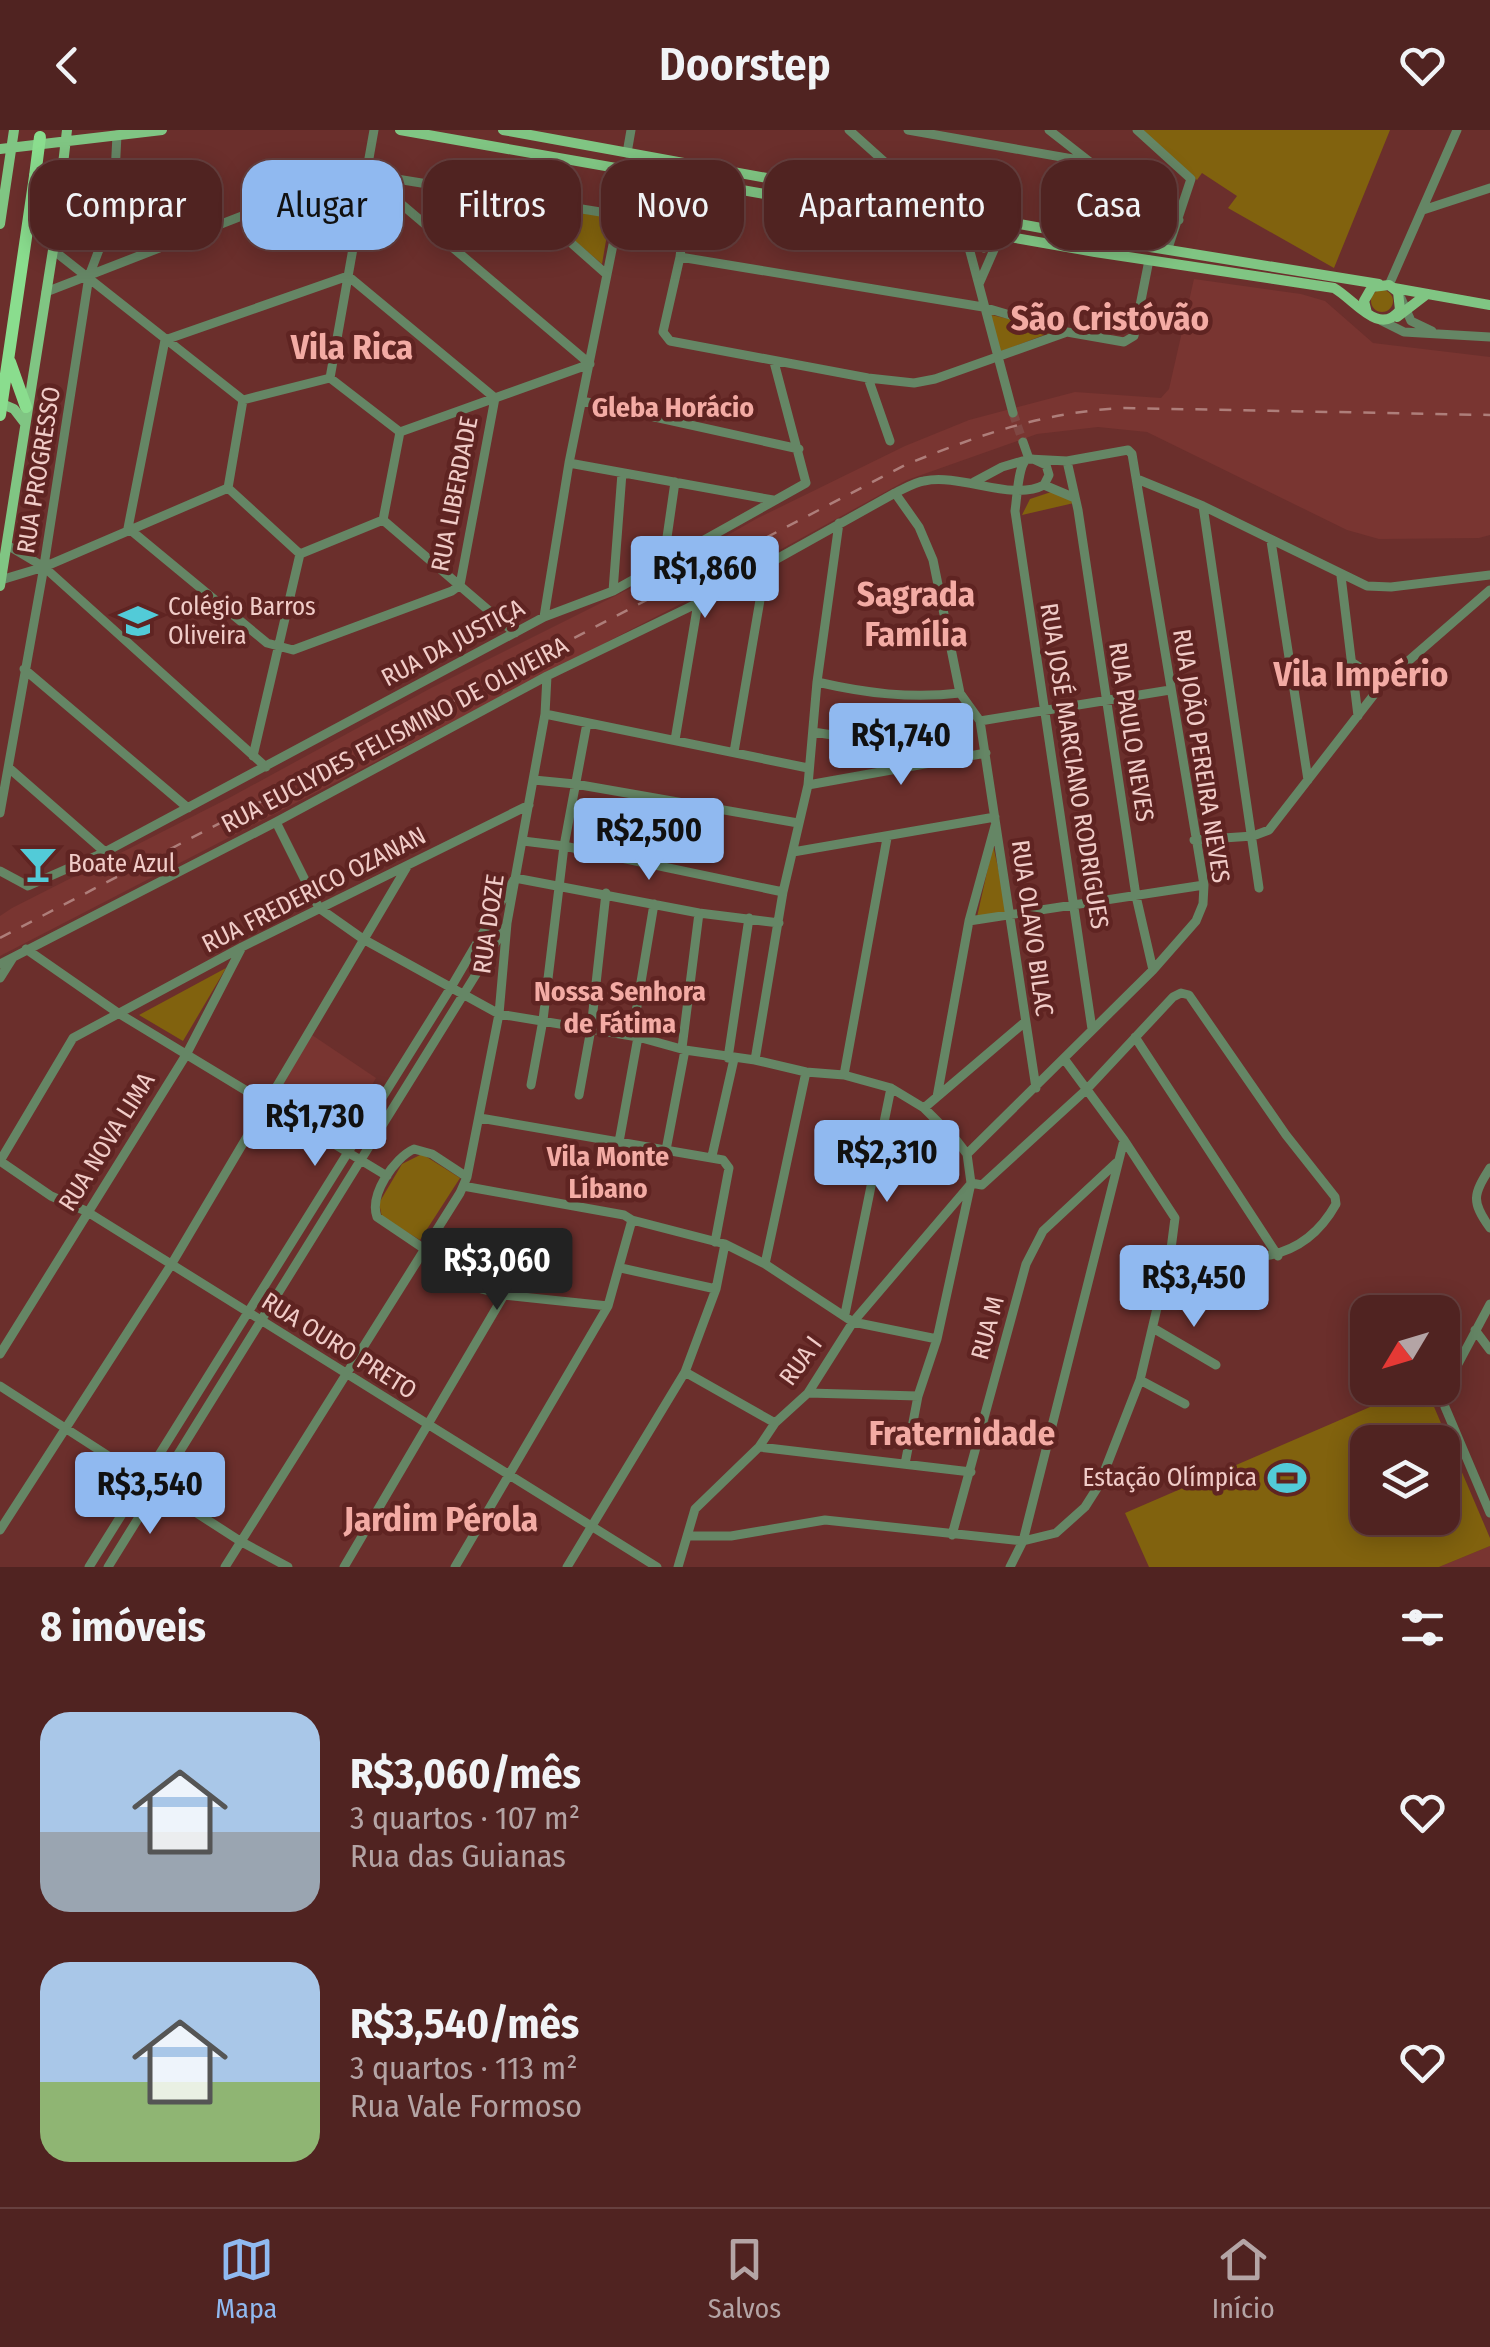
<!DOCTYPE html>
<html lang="pt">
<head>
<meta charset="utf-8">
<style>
  :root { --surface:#502321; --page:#562b2a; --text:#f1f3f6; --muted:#b4a4a5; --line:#67403f; --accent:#90b9f0 }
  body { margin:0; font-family:"Fira Sans Condensed",sans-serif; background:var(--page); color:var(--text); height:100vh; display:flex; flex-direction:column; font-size:38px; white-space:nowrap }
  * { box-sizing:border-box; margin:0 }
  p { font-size:32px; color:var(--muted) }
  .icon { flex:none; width:55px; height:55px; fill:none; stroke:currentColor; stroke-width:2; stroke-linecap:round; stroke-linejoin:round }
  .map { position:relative; height:1437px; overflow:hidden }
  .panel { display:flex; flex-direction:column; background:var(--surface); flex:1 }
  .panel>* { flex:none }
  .guide { position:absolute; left:30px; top:30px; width:1430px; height:90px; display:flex; gap:20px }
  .needle { width:65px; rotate:232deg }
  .buttons { position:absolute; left:1350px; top:1165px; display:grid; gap:20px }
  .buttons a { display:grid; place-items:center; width:110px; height:110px; border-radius:20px; background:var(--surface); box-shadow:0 5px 25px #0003,0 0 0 2px var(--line); font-size:50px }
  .price { position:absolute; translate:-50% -85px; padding:0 22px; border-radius:10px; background:var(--accent); color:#111; font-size:32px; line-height:65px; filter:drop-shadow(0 2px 5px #0008) }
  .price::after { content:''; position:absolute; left:50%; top:60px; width:30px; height:22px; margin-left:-15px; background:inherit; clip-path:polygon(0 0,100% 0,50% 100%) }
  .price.active { background:#222; color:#fff }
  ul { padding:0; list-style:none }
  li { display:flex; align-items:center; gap:30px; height:250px; padding:0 40px }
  li span { display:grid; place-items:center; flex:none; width:280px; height:200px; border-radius:30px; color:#555 }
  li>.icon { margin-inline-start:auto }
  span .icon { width:120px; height:120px; fill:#fffc; stroke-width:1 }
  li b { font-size:42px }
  h2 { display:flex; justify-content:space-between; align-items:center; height:120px; padding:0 40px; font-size:42px }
  .chip { padding:0 35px; border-radius:30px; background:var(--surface); box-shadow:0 5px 25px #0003,0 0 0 2px var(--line); font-size:35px; line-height:90px }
  .chip.active { background:var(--accent); color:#111 }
  header { display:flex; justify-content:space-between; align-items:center; height:130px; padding:0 40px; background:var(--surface); font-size:45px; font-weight:600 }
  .dock { display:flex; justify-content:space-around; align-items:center; height:140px; border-top:2px solid var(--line); background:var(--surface); font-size:28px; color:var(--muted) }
  .dock a { display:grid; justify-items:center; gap:5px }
  .dock .active { color:var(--accent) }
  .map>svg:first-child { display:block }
  .built { fill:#793531 }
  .green { fill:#81620e; fill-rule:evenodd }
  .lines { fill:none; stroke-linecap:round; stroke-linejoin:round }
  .minor-tunnel { stroke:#7f4743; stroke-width:9; stroke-dasharray:9 4.5; stroke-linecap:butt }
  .minor { stroke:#658665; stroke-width:9 }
  .major { stroke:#80c583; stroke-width:10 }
  .highway { stroke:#8add8e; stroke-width:12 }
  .rail { stroke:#ae7e7a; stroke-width:2.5; stroke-dasharray:12 12; stroke-linecap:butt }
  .highway-bridge { stroke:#8add8e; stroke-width:12 }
  .labels { text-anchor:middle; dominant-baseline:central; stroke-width:9; stroke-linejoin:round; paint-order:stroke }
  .street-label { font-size:25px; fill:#f1ccc8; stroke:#5f2422 }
  .poi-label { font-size:25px; fill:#f1ccc8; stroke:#5f2422; text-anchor:start }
  .neighbourhood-label { font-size:28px; font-weight:bold; fill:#f3aba4; stroke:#5f2422 }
  .district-label { font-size:35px; font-weight:bold; fill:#f3aba4; stroke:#5f2422 }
</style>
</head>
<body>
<header><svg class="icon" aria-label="back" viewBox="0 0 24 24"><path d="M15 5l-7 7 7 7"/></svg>Doorstep<svg class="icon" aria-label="heart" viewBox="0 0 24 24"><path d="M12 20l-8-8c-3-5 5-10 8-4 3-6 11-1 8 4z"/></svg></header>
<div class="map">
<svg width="1490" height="1437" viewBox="0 0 1490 1437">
  <rect width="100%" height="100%" fill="#6b2f2c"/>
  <path class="built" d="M1194,149L1301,164L1325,171L1373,213L1490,227V405L1479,408L1379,409L1347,400L1147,302L1098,297L1037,304L907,350L694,467L0,826V786L12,778L229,668L431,558L661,443L756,389L905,316L969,290L1075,262L1161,268L1169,259Z
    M309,903L376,948L341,1008L274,966Z
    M1490,1416V1437H1439Z"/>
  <path class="green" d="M1140,0H1390L1334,138L1228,78L1237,66L1202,43L1197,50Z
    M530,73L610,87L602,134Z
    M1371 171a11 11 0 1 1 22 0a11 11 0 1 1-22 0Z
    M987,184L1057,200L1000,222Z
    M1051,362L1068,367L1074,373L1022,385L1030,369Z
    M993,715L1008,783L977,787Z
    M226,838L183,911L139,885Z
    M422,1024L460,1048L420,1110L382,1087L379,1073L402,1034Z
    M1414,1258H1426L1490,1408V1416L1439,1437H1149L1125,1383ZM1442,1312V1388H1368V1312Z"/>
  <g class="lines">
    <path class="minor-tunnel" d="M1013,283L1023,312"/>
    <path class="minor" d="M849,0L936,78
      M908,0L1090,32
      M1049,0L1090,32L1179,90
      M1137,0L1191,49L1168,118
      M627,23L631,0
      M367,45L590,234
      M689,51L680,127L663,202L670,211L868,248L914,253L935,249L1067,202
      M524,71L605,143
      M1423,80L1490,58
      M964,99L1013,283
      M967,109L984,118L995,115
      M53,120L243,270
      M680,127L983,177L1067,202L1124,212L1134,206L1149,130
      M348,146L495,268L460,455L452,461L293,520L267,513L128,398L165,210Z
      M979,154L1000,106
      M1389,155L1457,0
      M46,162L319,56L366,44L619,85
      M1401,168L1411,191L1432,201
      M1382,191L1404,202L1490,207
      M330,248L374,0
      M868,248L890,311
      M582,271L799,319
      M400,302L590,234
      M1023,312L1029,329
      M1025,331C1018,339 1017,368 1015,381L1092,899
      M1067,331L1078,380L1136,766L1153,840
      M569,333L773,370
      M1137,349L1203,376L1367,456L1391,457L1490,445
      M1044,355L1075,368
      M228,358L300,424L383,390L400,302
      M228,358L243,270L330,248L400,302
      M895,363L919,397L933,430L960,563L980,591L1036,958
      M1203,376L1259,758
      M383,390L515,503
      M1271,411L1308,650
      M7,415L44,437L266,637
      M663,435L675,352
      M1341,446L1358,586
      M1,450L44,437L228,358
      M613,461L622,343
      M544,487L613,461L806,353L774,232
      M1353,533L1383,553
      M24,539L188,678
      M817,552C865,563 911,569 960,563
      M545,584L808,638
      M980,591L1170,560
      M813,602L963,625
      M675,610L698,473
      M734,622L766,435
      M253,626L300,424
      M9,638L105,722
      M534,650L575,654L798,693
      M808,655L986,623
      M0,683L43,442L89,146L113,83L117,5
      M276,692L319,778L363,809L499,884L638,907L685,920L755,930L806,942L844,945L891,958L924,978L957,1011L967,1024L971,1053L937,1209L918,1266L905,1334
      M1194,710L1253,706L1269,700L1383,553L1490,460
      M523,711L564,716L783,762
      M793,722L995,687
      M0,741L28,756L105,722L544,487L569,333L619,85L624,38
      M969,791L1204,755
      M26,819L118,883L387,1046
      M0,834L276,692L547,546L698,473L895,363C904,359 915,352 924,351C961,343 1012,372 1044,355L1049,345L1046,335L1033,329
      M0,848L12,829
      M632,906L654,774
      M1135,907L1278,1126
      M682,918L699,783
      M728,928L749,788
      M755,930L783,762L808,655L817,552L839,393
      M844,945L887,708
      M531,955L543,890L564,716L587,593
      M579,965L591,899L606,763
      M937,967L969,791L995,696
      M924,978L1025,892
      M480,988L723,1030L729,1038L715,1112
      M619,1012L638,907
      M666,1020L685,920
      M967,1024L1153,840L1196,791L1203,774L1204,755L1132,324L1128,320L1067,331L1029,329L1002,337L974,352
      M712,1026L734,929
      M0,1031L51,1066L86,1081L657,1437
      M0,1031L73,908L242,817L529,675
      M1490,1038C1473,1065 1471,1071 1490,1098
      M971,1053L982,1055L1087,959L1173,867L1181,863L1189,865L1286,1005L1335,1067L1336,1074C1298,1142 1237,1130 1171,1119
      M463,1056L624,1085L632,1090L725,1114L765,1134L853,1192L937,1209
      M431,1106L470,1156L504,1165L608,1176
      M423,1118L377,1087C369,1065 394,1028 414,1019L432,1024L467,1047
      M765,1134L806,942
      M621,1138L716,1159
      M1490,1174L1442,1264L1445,1277L1490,1383
      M845,1184L891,958
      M1153,1198L1216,1235
      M1475,1200L1490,1220
      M0,1224L186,925L241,819
      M685,1242L775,1293
      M1140,1250L1185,1274
      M0,1256L240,1411L288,1437
      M808,1263L918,1266
      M759,1317L971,1342
      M0,1400L171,1135L408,735
      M952,1405L1026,1134L1043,1101L1116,1033
      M688,1406H731L825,1390L1023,1411L1056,1403L1085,1377L1099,1355L1140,1250L1171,1119L1175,1088L1124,1010L1065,930
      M89,1437L450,859L515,748L699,783L779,793
      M108,1437L506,796
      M225,1437L460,1063L467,1047L499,884L507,793L545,584L547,546
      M344,1437L504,1165
      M455,1437L608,1176L632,1090
      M567,1437L685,1242L716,1159L725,1114
      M678,1437L695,1379L759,1317L775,1293L808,1263L853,1192L970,1055
      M1010,1437L1023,1411L1124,1010"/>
    <path class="major" d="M400,0L1095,122L1334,158C1355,170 1379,207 1400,180L1398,162L1389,155L1372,157L1364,171L1367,183
      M503,0L1113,111L1379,154
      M0,19L162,0
      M0,94L14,0
      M1394,158L1490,175
      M1397,187L1427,164
      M0,273L14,279L24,292
      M0,456L53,120L67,0"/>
    <path class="highway" d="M10,232L26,277
      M0,285L35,46"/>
    <path class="rail" d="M0,808L905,335C979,305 1043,282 1124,278L1490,285"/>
    <path class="highway-bridge" d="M35,46L40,7"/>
  </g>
  <defs>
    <g id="school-bare" transform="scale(3)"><path d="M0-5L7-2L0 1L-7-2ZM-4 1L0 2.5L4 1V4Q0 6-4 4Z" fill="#52cbd8" stroke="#5f2422" stroke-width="2.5" paint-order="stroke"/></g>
    <g id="bar-bare" transform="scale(3)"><path d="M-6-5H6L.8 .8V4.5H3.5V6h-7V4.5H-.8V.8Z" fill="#52cbd8" stroke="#5f2422" stroke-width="2.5" paint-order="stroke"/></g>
    <g id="stadium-bare" transform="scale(3)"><path d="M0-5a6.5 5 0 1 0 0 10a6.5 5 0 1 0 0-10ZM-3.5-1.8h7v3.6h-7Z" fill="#52cbd8" stroke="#5f2422" stroke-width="2.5" paint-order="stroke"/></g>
  </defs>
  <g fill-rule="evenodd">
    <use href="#school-bare" x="138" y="491"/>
    <use href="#bar-bare" x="38" y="734"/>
    <use href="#stadium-bare" x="1287" y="1348"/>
  </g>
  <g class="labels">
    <g class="street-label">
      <text transform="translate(39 340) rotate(-81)">RUA PROGRESSO</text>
      <text transform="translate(455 364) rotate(-79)">RUA LIBERDADE</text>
      <text transform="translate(453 513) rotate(-28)">RUA DA JUSTIÇA</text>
      <text transform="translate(1131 602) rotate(81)">RUA PAULO NEVES</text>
      <text transform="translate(395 605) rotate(-28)">RUA EUCLYDES FELISMINO DE OLIVEIRA</text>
      <text transform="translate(1201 626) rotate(81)">RUA JOÃO PEREIRA NEVES</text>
      <text transform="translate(1074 636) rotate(81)">RUA JOSÉ MARCIANO RODRIGUES</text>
      <text transform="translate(314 760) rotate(-27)">RUA FREDERICO OZANAN</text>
      <text transform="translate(489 794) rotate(-82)">RUA DOZE</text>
      <text transform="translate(1032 798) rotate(82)">RUA OLAVO BILAC</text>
      <text transform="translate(107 1012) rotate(-58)">RUA NOVA LIMA</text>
      <text transform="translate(988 1198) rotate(-75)">RUA M</text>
      <text transform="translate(339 1216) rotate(32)">RUA OURO PRETO</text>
      <text transform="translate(801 1231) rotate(-54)">RUA I</text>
    </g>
    <g class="poi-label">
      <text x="168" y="477">Colégio Barros<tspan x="168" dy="29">Oliveira</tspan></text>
      <text x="68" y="734">Boate Azul</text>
      <text x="1257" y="1348" text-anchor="end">Estação Olímpica</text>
    </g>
    <g class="neighbourhood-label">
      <text x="673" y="277">Gleba Horácio</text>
      <text x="620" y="861">Nossa Senhora<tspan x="620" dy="32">de Fátima</tspan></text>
      <text x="608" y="1026">Vila Monte<tspan x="608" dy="32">Líbano</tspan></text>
    </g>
    <g class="district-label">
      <text x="1110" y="188">São Cristóvão</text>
      <text x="352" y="217">Vila Rica</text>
      <text x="916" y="464">Sagrada<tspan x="916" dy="40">Família</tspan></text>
      <text x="1361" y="544">Vila Império</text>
      <text x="962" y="1303">Fraternidade</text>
      <text x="441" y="1389">Jardim Pérola</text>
    </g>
  </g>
</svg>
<div class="buttons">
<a><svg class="needle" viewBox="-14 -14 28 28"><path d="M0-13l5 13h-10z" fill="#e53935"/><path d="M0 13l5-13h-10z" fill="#b4a4a5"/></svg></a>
<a><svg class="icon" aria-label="layers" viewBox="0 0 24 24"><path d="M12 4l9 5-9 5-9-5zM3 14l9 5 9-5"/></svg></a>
</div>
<b class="price" style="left:705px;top:491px">R$1,860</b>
<b class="price" style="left:901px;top:658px">R$1,740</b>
<b class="price" style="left:649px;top:753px">R$2,500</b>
<b class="price" style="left:315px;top:1039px">R$1,730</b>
<b class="price" style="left:887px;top:1075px">R$2,310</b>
<b class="price active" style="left:497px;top:1183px">R$3,060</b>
<b class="price" style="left:1194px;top:1200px">R$3,450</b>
<b class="price" style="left:150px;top:1407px">R$3,540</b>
<div class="guide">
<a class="chip">Comprar</a>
<a class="chip active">Alugar</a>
<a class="chip">Filtros</a>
<a class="chip">Novo</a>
<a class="chip">Apartamento</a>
<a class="chip">Casa</a>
</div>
</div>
<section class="panel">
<h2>8 imóveis<svg class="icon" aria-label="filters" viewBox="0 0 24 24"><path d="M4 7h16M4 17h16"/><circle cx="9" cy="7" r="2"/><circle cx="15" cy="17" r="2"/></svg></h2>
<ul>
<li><span style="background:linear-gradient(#a9c7e8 60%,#9aa5b1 0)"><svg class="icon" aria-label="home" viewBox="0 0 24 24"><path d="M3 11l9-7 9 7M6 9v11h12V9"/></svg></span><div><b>R$3,060/mês</b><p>3 quartos · 107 m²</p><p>Rua das Guianas</p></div><svg class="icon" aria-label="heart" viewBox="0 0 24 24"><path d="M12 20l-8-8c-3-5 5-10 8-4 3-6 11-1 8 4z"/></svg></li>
<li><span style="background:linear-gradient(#a9c7e8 60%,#8fb573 0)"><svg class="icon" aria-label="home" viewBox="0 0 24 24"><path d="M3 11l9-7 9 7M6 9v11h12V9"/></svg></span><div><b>R$3,540/mês</b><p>3 quartos · 113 m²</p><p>Rua Vale Formoso</p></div><svg class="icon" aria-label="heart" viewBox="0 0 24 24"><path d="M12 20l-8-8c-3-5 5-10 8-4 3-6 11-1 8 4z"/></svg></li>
</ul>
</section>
<nav class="dock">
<a class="active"><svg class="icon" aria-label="map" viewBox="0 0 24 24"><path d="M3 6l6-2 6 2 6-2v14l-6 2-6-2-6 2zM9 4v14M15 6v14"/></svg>Mapa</a>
<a><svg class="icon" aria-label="saved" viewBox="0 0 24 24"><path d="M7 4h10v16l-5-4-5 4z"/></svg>Salvos</a>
<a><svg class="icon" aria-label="home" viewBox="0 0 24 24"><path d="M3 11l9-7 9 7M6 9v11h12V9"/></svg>Início</a>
</nav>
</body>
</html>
